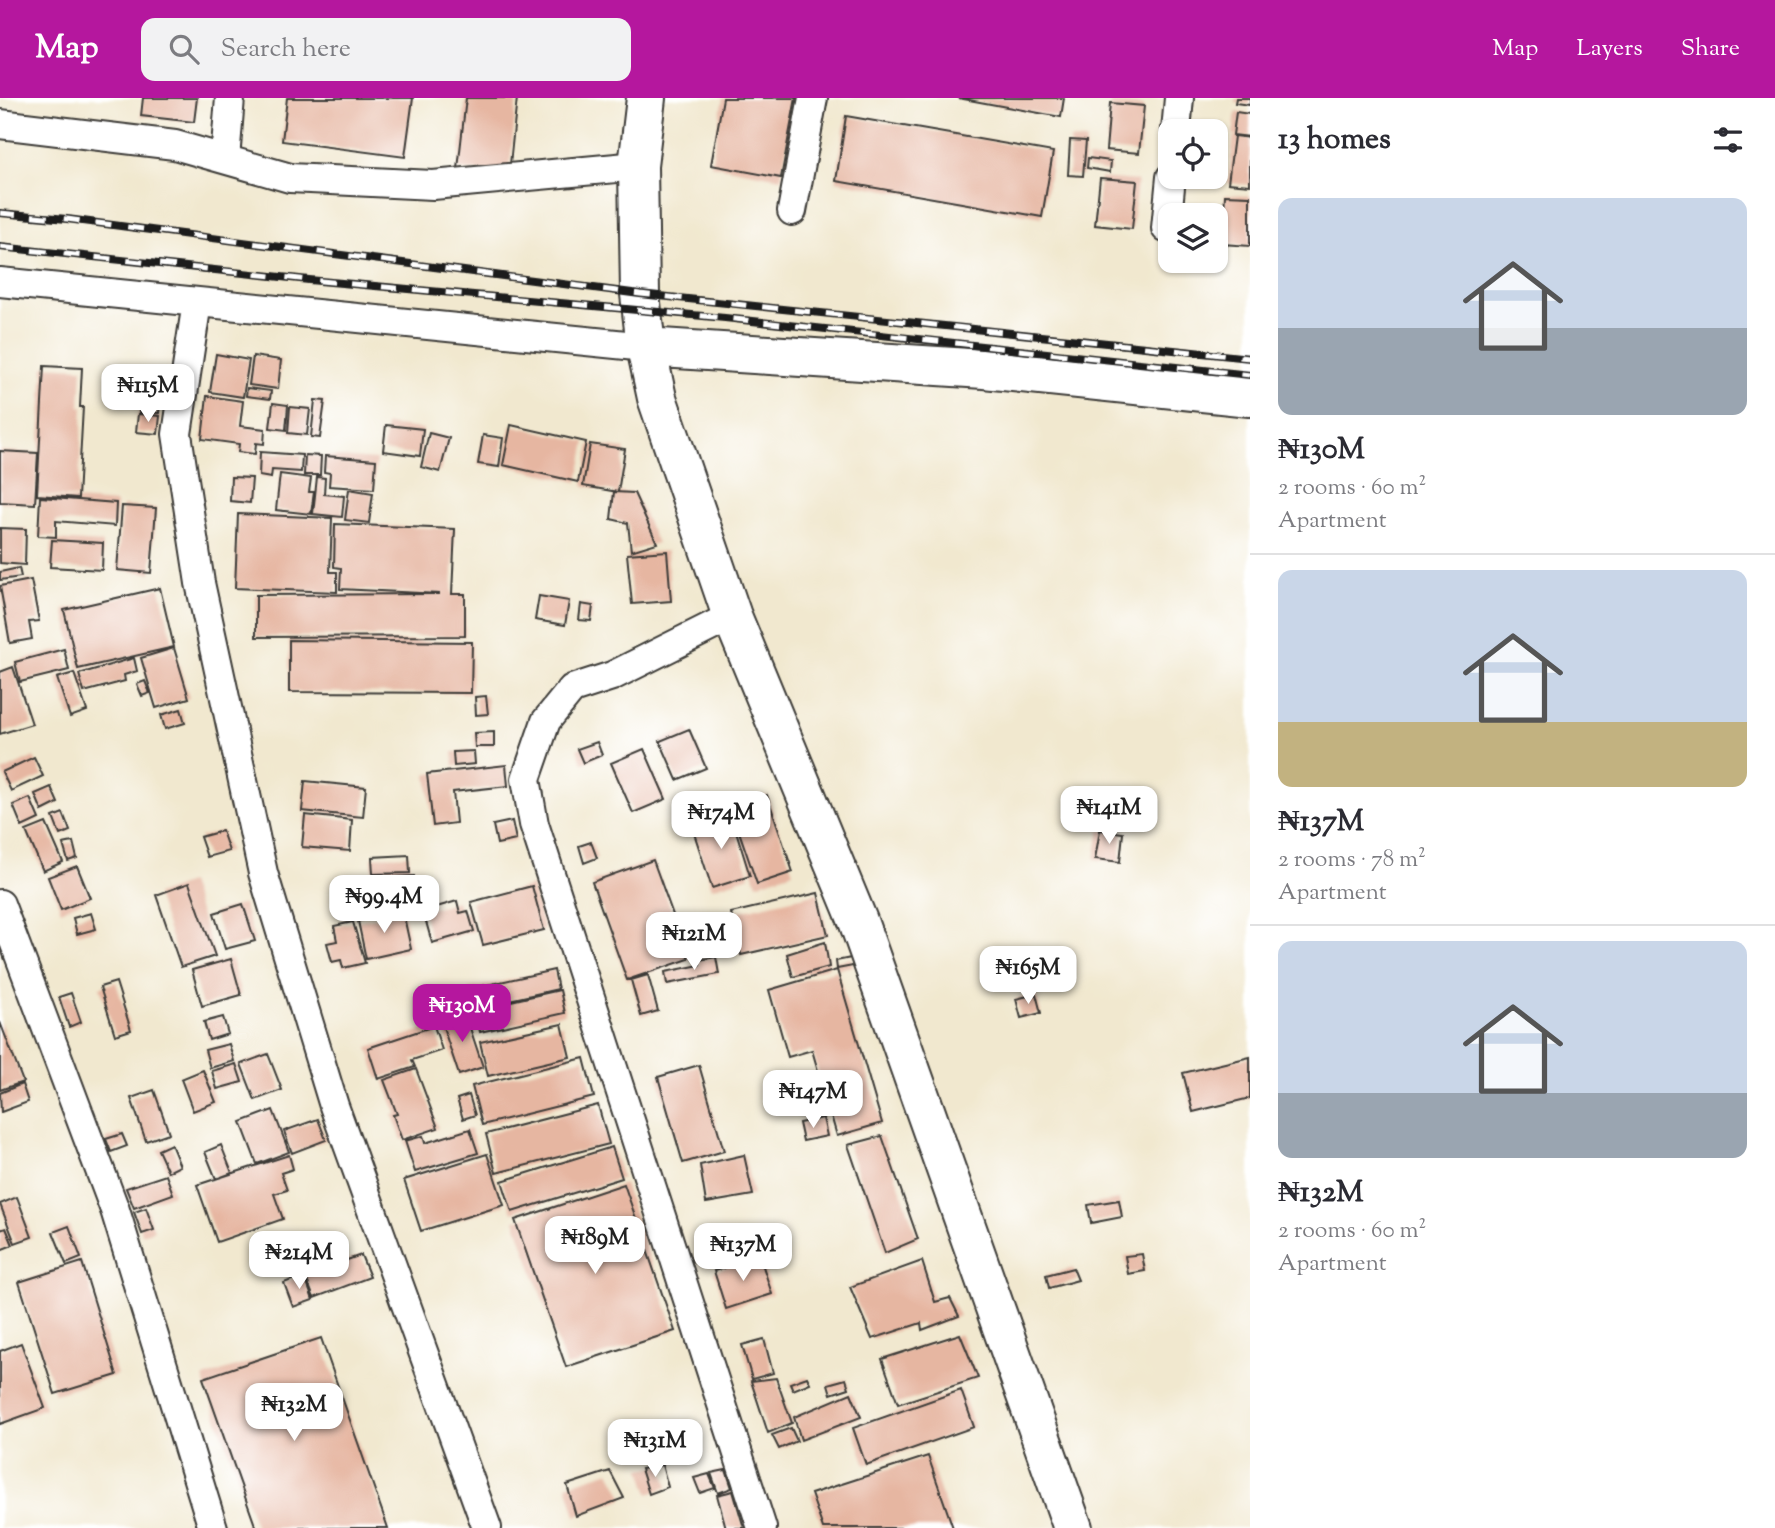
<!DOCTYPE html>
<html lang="en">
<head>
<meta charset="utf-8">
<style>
  :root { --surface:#fff; --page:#f2f2f3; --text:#2b2b33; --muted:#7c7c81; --line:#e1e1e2; --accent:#b5179e }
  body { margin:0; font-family:"Sorts Mill Goudy",serif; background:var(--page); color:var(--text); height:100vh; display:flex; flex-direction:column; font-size:26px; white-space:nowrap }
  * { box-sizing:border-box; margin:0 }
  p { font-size:23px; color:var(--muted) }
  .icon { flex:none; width:38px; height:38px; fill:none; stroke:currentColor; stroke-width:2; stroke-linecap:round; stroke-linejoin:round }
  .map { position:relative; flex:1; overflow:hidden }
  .details { display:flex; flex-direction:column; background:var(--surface); width:525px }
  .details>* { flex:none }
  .fabs { position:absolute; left:1158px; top:21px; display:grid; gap:14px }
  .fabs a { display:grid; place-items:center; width:70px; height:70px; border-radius:14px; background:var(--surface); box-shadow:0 2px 5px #0004; font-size:35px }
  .price { position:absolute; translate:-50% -60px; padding:0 16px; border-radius:14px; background:#fff; color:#222; font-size:23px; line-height:46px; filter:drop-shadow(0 2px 4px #0008) }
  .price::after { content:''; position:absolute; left:50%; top:42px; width:21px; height:16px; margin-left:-10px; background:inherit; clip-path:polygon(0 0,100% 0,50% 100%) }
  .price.selected { background:var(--accent); color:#fff }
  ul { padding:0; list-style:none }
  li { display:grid; align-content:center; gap:14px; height:371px; padding:0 28px }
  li+li { border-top:2px solid var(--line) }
  li span { display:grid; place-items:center; height:217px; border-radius:14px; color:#555 }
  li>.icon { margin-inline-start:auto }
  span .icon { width:126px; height:126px; fill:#fffc; stroke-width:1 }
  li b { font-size:30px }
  h2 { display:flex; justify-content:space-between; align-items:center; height:84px; padding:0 28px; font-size:30px }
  header { display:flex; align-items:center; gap:42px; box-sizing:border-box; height:98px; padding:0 35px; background:var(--accent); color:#fff }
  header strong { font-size:33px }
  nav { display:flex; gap:38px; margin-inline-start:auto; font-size:24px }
  .search { width:490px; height:63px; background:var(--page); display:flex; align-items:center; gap:18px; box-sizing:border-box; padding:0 24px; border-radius:14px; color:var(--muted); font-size:26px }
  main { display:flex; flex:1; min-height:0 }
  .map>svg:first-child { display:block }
  .building { fill:#e6b6a1 }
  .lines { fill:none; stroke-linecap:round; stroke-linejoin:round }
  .street-casing { stroke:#3c3b37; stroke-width:32 }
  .secondary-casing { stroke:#3c3b37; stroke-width:42 }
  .street { stroke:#fff; stroke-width:28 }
  .secondary { stroke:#fff; stroke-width:38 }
  .rail-casing { stroke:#1c1c1c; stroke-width:8 }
  .rail { stroke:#fff; stroke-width:5; stroke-dasharray:16; stroke-linecap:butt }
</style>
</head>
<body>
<header>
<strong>Map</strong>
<div class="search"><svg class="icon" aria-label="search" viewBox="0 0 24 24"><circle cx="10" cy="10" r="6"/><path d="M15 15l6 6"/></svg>Search here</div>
<nav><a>Map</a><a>Layers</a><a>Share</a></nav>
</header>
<main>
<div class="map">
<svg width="1250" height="1430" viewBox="0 0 1250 1430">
  <rect width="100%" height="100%" fill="#fff"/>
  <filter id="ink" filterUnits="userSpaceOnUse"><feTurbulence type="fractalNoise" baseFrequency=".0143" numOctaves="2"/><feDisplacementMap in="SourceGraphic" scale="14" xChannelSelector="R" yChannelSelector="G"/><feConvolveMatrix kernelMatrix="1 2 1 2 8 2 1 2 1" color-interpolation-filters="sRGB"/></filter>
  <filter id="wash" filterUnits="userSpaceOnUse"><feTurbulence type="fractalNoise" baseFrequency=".00686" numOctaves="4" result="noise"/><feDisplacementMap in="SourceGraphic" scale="28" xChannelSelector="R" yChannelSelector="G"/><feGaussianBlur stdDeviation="1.57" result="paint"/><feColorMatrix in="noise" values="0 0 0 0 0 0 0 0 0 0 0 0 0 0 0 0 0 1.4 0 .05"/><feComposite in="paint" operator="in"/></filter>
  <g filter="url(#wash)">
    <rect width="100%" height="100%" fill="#f1e8cf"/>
    <g id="blocks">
      <path class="building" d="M143,0H197L194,24L141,18Z
        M287,0H413L405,59L282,43Z
        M466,0H517L509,76L458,71Z
        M723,0H796L781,80L711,67Z
        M958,0H1064L1061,19Z
        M1236,0H1250V7L1235,5Z
        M1110,5L1144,8L1139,55L1106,52Z
        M1236,14L1250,16V39L1233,37Z
        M846,18L1053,54L1042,119L836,83Z
        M1234,38L1250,40V87L1228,85Z
        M1070,42L1086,43L1083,78L1068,77Z
        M1088,60L1111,63L1110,74L1087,70Z
        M1100,80L1137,83L1132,131L1095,127Z
        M1225,97L1250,98V148L1222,146Z
        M216,256L249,262L243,299L210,294Z
        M253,258L281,262L278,291L249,287Z
        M44,268L82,270L80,309H83L78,400L37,397Z
        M247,290L271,293L270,301L246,298Z
        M141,292L161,294L159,315L139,314Z
        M207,298L243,303L240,328L265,331L264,346L256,345L255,356L238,354L239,346L202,341Z
        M315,302L325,303L320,340L311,339Z
        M273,305L288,307L286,332L270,330Z
        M290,309L310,311L307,337L288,335Z
        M138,316L160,318L158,336L136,334Z
        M386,327L423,331L420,358L383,353Z
        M511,327L586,344L578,384L503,367Z
        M429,335L449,340L440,374L421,369Z
        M483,337L503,340L499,369L478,366Z
        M590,346L625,351L618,394L583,388Z
        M0,353L38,355L35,406L0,404Z
        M260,354L302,357L301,374L272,372L271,380L259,378Z
        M305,357L321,358L320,377H304Z
        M325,358L376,362L374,391L329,388L330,375L324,374Z
        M280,376L311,380L309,394H314L311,416L276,412Z
        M231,379L252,380L250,405L230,403Z
        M317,379L325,380L324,396L344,398L342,419L313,416Z
        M349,391L373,395L369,425L345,422Z
        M614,394L634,395L657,445L631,453L628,425L611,421Z
        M40,399L116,405L115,428L56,423V439L38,438Z
        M122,408L156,410L151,475L117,472Z
        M238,416L332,420L330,474H337V494L235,490Z
        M335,426L455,431L452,496H465V538L256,539V497L440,496L340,491L341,470L334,469Z
        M0,430L26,431L25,467L0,465Z
        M52,442L103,445L102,472L50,469Z
        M667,453L671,503L632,506L627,456Z
        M19,470L21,479L0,482V474Z
        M31,482L39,523L29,524L32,541L10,545L0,488Z
        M160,490L174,549L78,571L64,512Z
        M539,498L569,503L565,527L535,522Z
        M581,506L593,508L591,523L579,522Z
        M289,542L472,544L471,595L289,594Z
        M174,550L189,600L156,610L141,560Z
        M64,551L69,572L20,584L15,564Z
        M134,560L137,573L124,577L125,583L84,594L79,576Z
        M13,569L32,626L0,636V574Z
        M74,575L87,613L70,619L57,580Z
        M145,583L150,595L142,598L137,586Z
        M486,598L488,616L476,617L475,599Z
        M181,611L185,625L165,631L161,617Z
        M689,631L706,670L677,682L660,643Z
        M494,634V649H475L474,635Z
        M597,644L602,657L583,665L577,651Z
        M644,651L666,701L633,715L611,665Z
        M474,653L475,666L454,668L453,654Z
        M34,659L43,678L11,693L2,674Z
        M506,667L508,688L453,694L456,725L433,728L427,676Z
        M305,683L366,689L363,719L302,713Z
        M51,689L58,705L42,713L35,696Z
        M767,697L793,774L757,786L731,710Z
        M30,700L39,721L22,729L13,707Z
        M63,715L70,733L60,737L53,719Z
        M305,717L352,722L350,753L302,749Z
        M731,717L750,778L712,790L692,729Z
        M512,723L516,742L497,746L493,727Z
        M46,725L63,764L43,773L26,733Z
        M1100,732L1123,735L1120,764L1095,761Z
        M222,733L229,753L207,759L200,739Z
        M73,744L77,760L68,763L63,746Z
        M591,744L597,760L584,765L579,748Z
        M409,757L410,775L373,776L372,759Z
        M653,762L689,861L627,882L592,784Z
        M77,768L90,800L61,812L48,779Z
        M414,778L415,808H398L396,779Z
        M189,785L215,858L181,869L156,797Z
        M532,788L544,832L483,847L471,804Z
        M818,795L828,837L741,857L731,815Z
        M457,803L460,815L468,813L474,833L432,845L423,813Z
        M243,806L255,843L225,851L214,815Z
        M403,814L411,851L366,861L358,823Z
        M91,815L96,831L77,836L73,820Z
        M353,824L365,865L343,870L341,862L332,864L327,845L337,843L334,828Z
        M715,830L720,854L696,859L691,835Z
        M825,844L829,869L793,879L787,856Z
        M716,859L719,876L667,886L665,874L700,867L699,862Z
        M851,860L853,868L837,871L836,863Z
        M231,861L241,897L202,908L192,872Z
        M554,872L558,891L473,910L469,891Z
        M837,872L882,1025L837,1038L812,952L788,959L769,892Z
        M648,877L658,913L641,918L631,882Z
        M116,884L131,932L115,937L100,889Z
        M560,892L565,915L480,934L475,911Z
        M71,895L81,924L69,929L59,899Z
        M1036,896L1041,915L1021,920L1016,901Z
        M465,915L483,969L459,977L441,923Z
        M223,919L228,936L209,942L204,924Z
        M0,924L23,984L0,992Z
        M562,926L570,959L488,978L480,944Z
        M434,928L442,952L412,962L415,969L378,981L368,950Z
        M229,946L234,963L210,970L205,952Z
        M268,956L282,992L255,1002L241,966Z
        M1250,959V1000L1193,1014L1183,975Z
        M584,960L594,999L482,1027L472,988Z
        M236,966L242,984L217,991L212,973Z
        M699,967L724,1053L683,1065L658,979Z
        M416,971L438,1030L402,1042L393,1017L397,1016L384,982Z
        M203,972L216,1004L193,1013L181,981Z
        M22,986L28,1004L1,1014L0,995Z
        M154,992L169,1035L146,1043L131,1000Z
        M469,997L475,1017L463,1021L457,1001Z
        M598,1007L609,1046L496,1075L486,1036Z
        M273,1012L289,1054L257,1066L241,1024Z
        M823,1020L827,1038L803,1043L799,1025Z
        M318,1021L326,1042L292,1055L284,1033Z
        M470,1031L478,1055L415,1074L405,1043L423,1038L425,1045Z
        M122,1036L127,1048L111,1054L106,1041Z
        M882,1038L918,1141L885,1155L848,1047Z
        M171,1046L180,1068L168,1074L158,1052Z
        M221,1047L232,1075L216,1081L205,1054Z
        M612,1049L622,1080L512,1114L502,1083Z
        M487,1056L504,1107L421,1133L404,1082Z
        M289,1057L293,1071L281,1075L287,1092L274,1096L283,1121L217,1144L197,1087Z
        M744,1057L753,1097L706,1105L700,1067Z
        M166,1077L173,1096L134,1110L126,1090Z
        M624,1086L675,1233L566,1269L515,1122Z
        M17,1099L32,1139L15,1145L0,1106Z
        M1119,1102L1122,1119L1091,1125L1088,1107Z
        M146,1110L154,1132L142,1136L134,1114Z
        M69,1128L81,1160L66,1166L53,1134Z
        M6,1130L13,1147L0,1152V1132Z
        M1142,1156L1145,1173L1128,1176L1125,1158Z
        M361,1157L370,1179L314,1200L305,1177Z
        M760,1159L772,1196L726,1211L714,1173Z
        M922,1163L935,1204L950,1200L959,1218L922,1232L921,1225L872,1241L850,1189Z
        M82,1164L117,1277L55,1296L19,1184Z
        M1073,1170L1078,1182L1049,1190L1046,1177Z
        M304,1177L313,1202L293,1209L284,1185Z
        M960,1236L978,1280L898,1306L882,1261Z
        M321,1240L388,1430H256L203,1280Z
        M764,1241L773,1275L752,1281L742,1247Z
        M21,1245L45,1310L0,1326V1253Z
        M807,1279L810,1285L793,1292L790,1285Z
        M776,1280L792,1325L768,1335L751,1283Z
        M846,1281L849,1290L831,1296L828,1286Z
        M961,1292L974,1329L866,1367L853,1330Z
        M851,1295L861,1319L801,1342L794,1319Z
        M791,1330L797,1343L779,1351L772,1337Z
        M928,1358L953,1430H823L811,1396Z
        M662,1367L668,1389L649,1396L641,1371Z
        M726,1372L732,1390L718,1395L711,1375Z
        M610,1373L624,1400L576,1418L567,1387Z
        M709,1376L715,1390L700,1395L694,1380Z
        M733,1393L744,1430H726L717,1397Z"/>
    </g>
  </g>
  <g filter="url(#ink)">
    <use href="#blocks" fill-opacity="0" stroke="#3c3b37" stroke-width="2"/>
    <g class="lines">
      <g class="street-casing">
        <path id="street" d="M0,26L175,47L290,80L433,87L638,68
          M1176,33L1179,0
          M225,61L230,0
          M792,113L813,0
          M1166,130L1171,79
          M0,184L646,249
          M197,204L177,336L200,485L263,775L334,1008L487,1430
          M732,518L612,578L572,591L546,623L526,681L534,726L762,1430
          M0,806L115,1112L213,1430"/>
      </g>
      <g class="secondary-casing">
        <path id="secondary" d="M646,0L638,68L640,196L646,249L657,300L732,518L858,823L1073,1430
          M646,249L984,271L1250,299"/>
      </g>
      <use href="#street" class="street"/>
      <use href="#secondary" class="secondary"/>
      <g class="rail-casing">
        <path id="rail" d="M0,115L67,121L640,196L1250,260
          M0,149L309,182L725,220L1250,277"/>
      </g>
      <use href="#rail" class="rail"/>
    </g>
  </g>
</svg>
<div class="fabs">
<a><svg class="icon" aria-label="locate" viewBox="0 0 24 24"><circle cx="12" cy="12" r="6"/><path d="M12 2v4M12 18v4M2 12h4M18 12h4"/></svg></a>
<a><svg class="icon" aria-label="layers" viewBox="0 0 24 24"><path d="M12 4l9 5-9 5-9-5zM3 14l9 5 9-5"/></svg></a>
</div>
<b class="price" style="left:148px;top:326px">₦115M</b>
<b class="price" style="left:1109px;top:748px">₦141M</b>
<b class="price" style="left:721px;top:753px">₦174M</b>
<b class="price" style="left:384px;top:837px">₦99.4M</b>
<b class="price" style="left:694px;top:874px">₦121M</b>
<b class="price" style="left:1028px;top:908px">₦165M</b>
<b class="price selected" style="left:462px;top:946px">₦130M</b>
<b class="price" style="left:813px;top:1032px">₦147M</b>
<b class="price" style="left:595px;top:1178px">₦189M</b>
<b class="price" style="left:743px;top:1185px">₦137M</b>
<b class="price" style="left:299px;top:1193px">₦214M</b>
<b class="price" style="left:294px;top:1345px">₦132M</b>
<b class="price" style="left:655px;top:1381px">₦131M</b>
</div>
<section class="details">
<h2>13 homes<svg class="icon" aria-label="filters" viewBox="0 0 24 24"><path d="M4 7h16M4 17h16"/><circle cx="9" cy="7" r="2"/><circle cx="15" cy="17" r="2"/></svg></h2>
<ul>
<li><span style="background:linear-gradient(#c9d6e8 60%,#9aa5b1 0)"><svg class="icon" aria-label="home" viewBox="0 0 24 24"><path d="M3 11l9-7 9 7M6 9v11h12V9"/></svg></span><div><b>₦130M</b><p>2 rooms · 60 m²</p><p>Apartment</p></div></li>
<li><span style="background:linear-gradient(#c9d6e8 70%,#c2b280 0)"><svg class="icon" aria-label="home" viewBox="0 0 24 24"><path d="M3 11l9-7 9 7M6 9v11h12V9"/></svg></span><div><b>₦137M</b><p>2 rooms · 78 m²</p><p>Apartment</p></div></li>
<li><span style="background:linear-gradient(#c9d6e8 70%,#9aa5b1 0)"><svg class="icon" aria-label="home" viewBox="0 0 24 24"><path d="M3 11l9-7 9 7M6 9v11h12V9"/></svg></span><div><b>₦132M</b><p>2 rooms · 60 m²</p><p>Apartment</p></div></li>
</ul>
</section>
</main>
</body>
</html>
